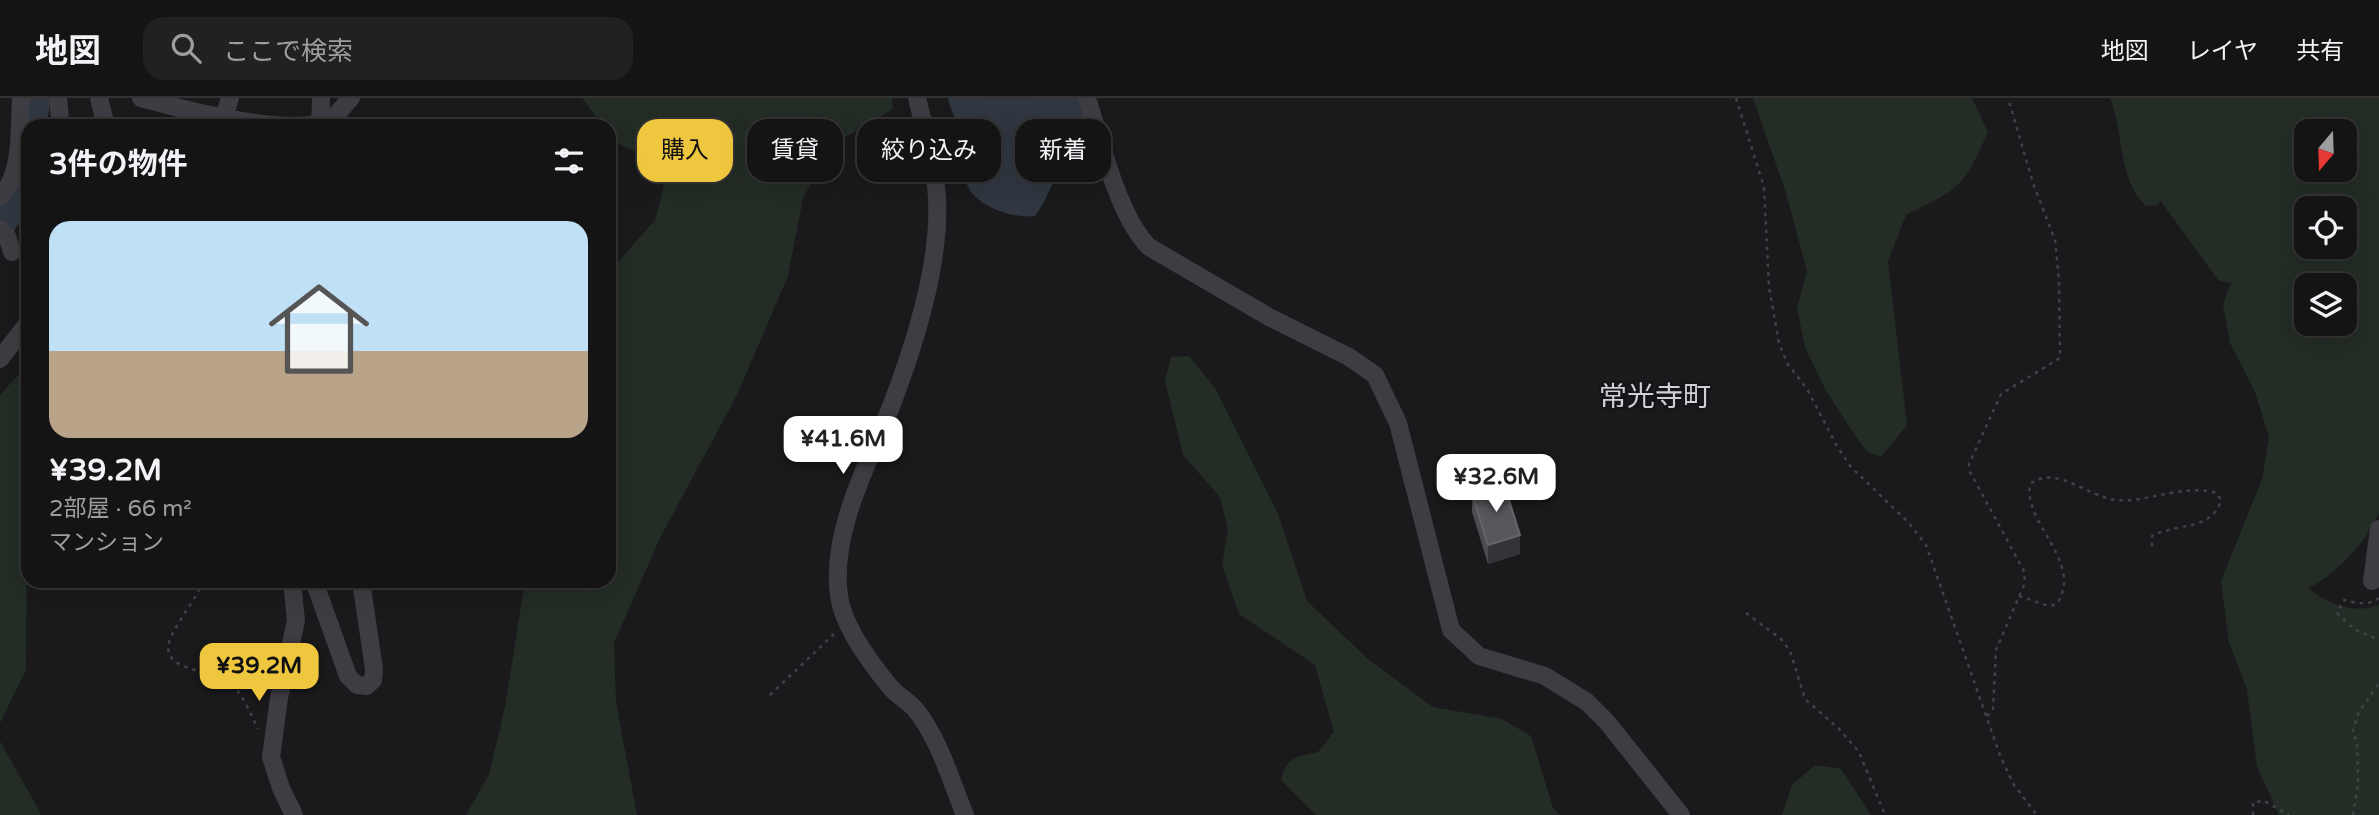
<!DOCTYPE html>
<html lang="ja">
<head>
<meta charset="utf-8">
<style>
  :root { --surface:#141415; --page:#212122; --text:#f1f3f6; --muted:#9d9ea0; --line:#333334; --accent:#efc73f }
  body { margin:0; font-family:"Varela Round","Noto Sans JP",sans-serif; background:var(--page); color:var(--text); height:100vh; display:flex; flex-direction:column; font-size:26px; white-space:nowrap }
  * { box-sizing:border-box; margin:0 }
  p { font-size:23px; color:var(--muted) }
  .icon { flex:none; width:38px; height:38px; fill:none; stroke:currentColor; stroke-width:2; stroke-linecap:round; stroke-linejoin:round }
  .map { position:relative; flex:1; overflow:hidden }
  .panel { position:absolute; left:21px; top:21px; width:595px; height:469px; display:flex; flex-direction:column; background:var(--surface); border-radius:21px; box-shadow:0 7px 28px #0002,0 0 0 2px var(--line) }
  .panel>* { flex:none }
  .guide { position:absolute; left:637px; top:21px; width:665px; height:63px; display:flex; gap:14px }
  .needle { width:46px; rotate:199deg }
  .buttons { position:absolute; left:2294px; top:21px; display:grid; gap:14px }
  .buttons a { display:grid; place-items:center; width:63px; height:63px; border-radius:14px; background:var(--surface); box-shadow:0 7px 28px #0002,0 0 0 2px var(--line); font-size:35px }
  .price { position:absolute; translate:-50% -60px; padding:0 16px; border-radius:14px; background:#fff; color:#222; font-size:23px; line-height:46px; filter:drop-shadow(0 2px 4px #0008) }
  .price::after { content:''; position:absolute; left:50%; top:42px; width:21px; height:16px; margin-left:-10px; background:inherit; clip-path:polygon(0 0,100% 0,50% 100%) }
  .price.active { background:var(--accent); color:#111 }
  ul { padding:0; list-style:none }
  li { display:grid; align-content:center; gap:14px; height:371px; padding:0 28px }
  li span { display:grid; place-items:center; height:217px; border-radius:21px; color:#555 }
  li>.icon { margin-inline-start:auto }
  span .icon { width:126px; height:126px; fill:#fffc; stroke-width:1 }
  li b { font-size:30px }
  h2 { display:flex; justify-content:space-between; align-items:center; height:84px; padding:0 28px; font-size:30px }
  .tag { padding:0 24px; border-radius:21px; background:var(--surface); box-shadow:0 7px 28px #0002,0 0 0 2px var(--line); font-size:24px; line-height:63px }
  .tag.active { background:var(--accent); color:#111 }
  header { display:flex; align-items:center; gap:42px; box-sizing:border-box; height:98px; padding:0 35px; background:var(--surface); border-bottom:2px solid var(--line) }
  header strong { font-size:33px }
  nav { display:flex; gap:38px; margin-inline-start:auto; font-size:24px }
  .search { width:490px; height:63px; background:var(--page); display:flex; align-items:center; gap:18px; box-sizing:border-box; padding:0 24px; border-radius:21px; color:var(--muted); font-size:26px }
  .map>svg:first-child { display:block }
  .green { fill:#242c26; fill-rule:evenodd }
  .water { fill:#303740 }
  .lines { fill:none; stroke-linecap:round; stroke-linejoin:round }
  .river { stroke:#303740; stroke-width:30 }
  .path { stroke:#414248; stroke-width:2.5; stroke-dasharray:3.5 5; stroke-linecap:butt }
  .minor { stroke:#3d3d43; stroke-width:18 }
  .wall { fill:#4b4c51 }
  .shaded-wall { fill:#333437 }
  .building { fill:#56575c; stroke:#64656b; stroke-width:2 }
  .labels { text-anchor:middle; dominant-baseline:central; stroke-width:5; stroke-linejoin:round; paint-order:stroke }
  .quarter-label { font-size:28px; fill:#cecfd7; stroke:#151517 }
</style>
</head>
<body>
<header>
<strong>地図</strong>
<div class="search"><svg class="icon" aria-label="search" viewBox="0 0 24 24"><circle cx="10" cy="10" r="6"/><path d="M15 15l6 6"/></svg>ここで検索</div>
<nav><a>地図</a><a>レイヤ</a><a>共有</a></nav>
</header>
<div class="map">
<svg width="2379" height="717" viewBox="0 0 2379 717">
  <rect width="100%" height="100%" fill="#1a1a1c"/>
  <path class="green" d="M582,0H892L893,11L832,47L803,100L788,178L737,297L660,440L614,545L616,604L637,717H466L489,677L505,609L525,483H609V174L655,122L664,88C660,80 656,69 650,63C637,50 609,50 609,28H603Z
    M1753,0H1972L1988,34C1963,90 1961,90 1906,117L1888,163L1907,327L1881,359L1867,353L1856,339L1825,291L1805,249L1797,211L1807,173L1786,95Z
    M2110,0H2379V415C2367,443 2336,477 2308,490C2326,505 2356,518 2379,506V717H2279L2257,669L2247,591L2229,545L2221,483L2262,381L2269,339L2255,294L2230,245L2223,206L2231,185L2218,182L2160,102L2158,107L2146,108C2118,83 2124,33 2110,0ZM2306,33H2345V72H2306ZM2306,110H2345V149H2306ZM2306,187H2345V226H2306Z
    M28,251L26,572L0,625V297L21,274Z
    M1189,258L1215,290L1278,416L1307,503L1368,561L1433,609L1502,621L1531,638L1553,710L1560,717H1316L1281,682C1285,660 1298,658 1318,654L1334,634L1315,567L1239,516L1222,467L1228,431L1220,399L1183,357L1165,283L1171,259Z
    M0,643L41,716L40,717H0Z
    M1815,667L1841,671L1871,717H1782L1792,687Z"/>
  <path class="water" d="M948,0H1081C1085,9 1088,29 1084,38C1080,49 1071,55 1064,64C1052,82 1048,101 1035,118C1013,121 972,108 966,83C963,74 971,61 968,51C964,32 951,18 948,0Z"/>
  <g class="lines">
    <path class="river" d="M31,28L36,0
      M0,127L22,93L28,54"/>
    <path class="path" d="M1736,0L1764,89L1769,189L1779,245L1787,265L1807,291L1837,348L1851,369L1907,423L1926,447L2001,660L2014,687L2037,717
      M203,483C195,503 179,521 170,541C158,572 208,572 224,581C241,590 250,615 258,631
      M2019,498L2049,508L2057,506C2084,463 2023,427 2030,386C2056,366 2088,399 2116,402C2149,405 2183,385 2217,395L2221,402C2213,433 2175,425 2152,438V452
      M2379,500C2369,508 2355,505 2344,502L2337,515L2354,531L2379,542
      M1746,515L1781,541L1790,553L1805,601L1839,631L1859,654L1885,717
      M770,597L834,536
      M1987,618L1993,612L1996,552L2024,487L2025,475L1970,374L1969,366L2001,296L2060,260L2059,182L2055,142L2033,85L2008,0
      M2253,717V704L2264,703L2289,717
      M2353,717L2358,687L2357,642L2352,635L2359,614L2379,585"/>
    <path class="minor" d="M58,0L60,21
      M99,0L106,28
      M141,0C181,11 297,42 332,20C339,15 345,6 351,0
      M917,0C924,29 933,58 936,88C944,156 916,243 892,306C869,364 830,434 839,498C843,529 872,567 891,590C898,598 908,603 915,611C939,640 951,683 965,717
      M1087,0C1101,43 1118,118 1149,149L1269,219L1349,259L1375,277L1398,325L1451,532L1479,558L1545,578L1587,604L1607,624L1681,717
      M224,20L230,0
      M320,28L321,0
      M0,99C23,76 19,31 21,0
      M0,131L7,138L12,154
      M0,261L28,225
      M292,483L296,523L279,600L271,659L281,690L294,717
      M314,483L348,578L357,587L367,588L373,582L374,571L361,483
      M2372,483L2379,431"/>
  </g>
  <path class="wall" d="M1472,396L1520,456L1488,466L1472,414Z"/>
  <path class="shaded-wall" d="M1520,437V456L1488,466V447Z"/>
  <path class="building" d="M1504,386L1520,437L1488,447L1472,396Z"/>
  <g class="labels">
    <g class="quarter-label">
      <text x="1655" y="299">常光寺町</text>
    </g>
  </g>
</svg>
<div class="buttons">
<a><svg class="needle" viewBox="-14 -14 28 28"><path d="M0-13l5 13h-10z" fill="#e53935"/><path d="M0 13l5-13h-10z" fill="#9d9ea0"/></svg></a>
<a><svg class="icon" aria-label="locate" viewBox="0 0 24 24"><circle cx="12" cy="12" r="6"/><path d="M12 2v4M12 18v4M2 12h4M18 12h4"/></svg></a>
<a><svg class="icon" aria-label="layers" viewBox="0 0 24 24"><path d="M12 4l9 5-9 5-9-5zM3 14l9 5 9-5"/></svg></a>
</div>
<b class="price" style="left:843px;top:378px">¥41.6M</b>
<b class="price" style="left:1496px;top:416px">¥32.6M</b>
<b class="price active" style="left:259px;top:605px">¥39.2M</b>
<div class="guide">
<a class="tag active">購入</a>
<a class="tag">賃貸</a>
<a class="tag">絞り込み</a>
<a class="tag">新着</a>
</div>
<section class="panel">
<h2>3件の物件<svg class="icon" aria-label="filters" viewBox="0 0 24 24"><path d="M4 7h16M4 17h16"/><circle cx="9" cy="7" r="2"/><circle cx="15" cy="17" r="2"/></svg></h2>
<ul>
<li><span style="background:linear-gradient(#bfe0f5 60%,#b9a48a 0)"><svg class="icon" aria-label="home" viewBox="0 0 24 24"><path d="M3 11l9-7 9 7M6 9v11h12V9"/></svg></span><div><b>¥39.2M</b><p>2部屋 · 66 m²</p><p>マンション</p></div></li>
</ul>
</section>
</div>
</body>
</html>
